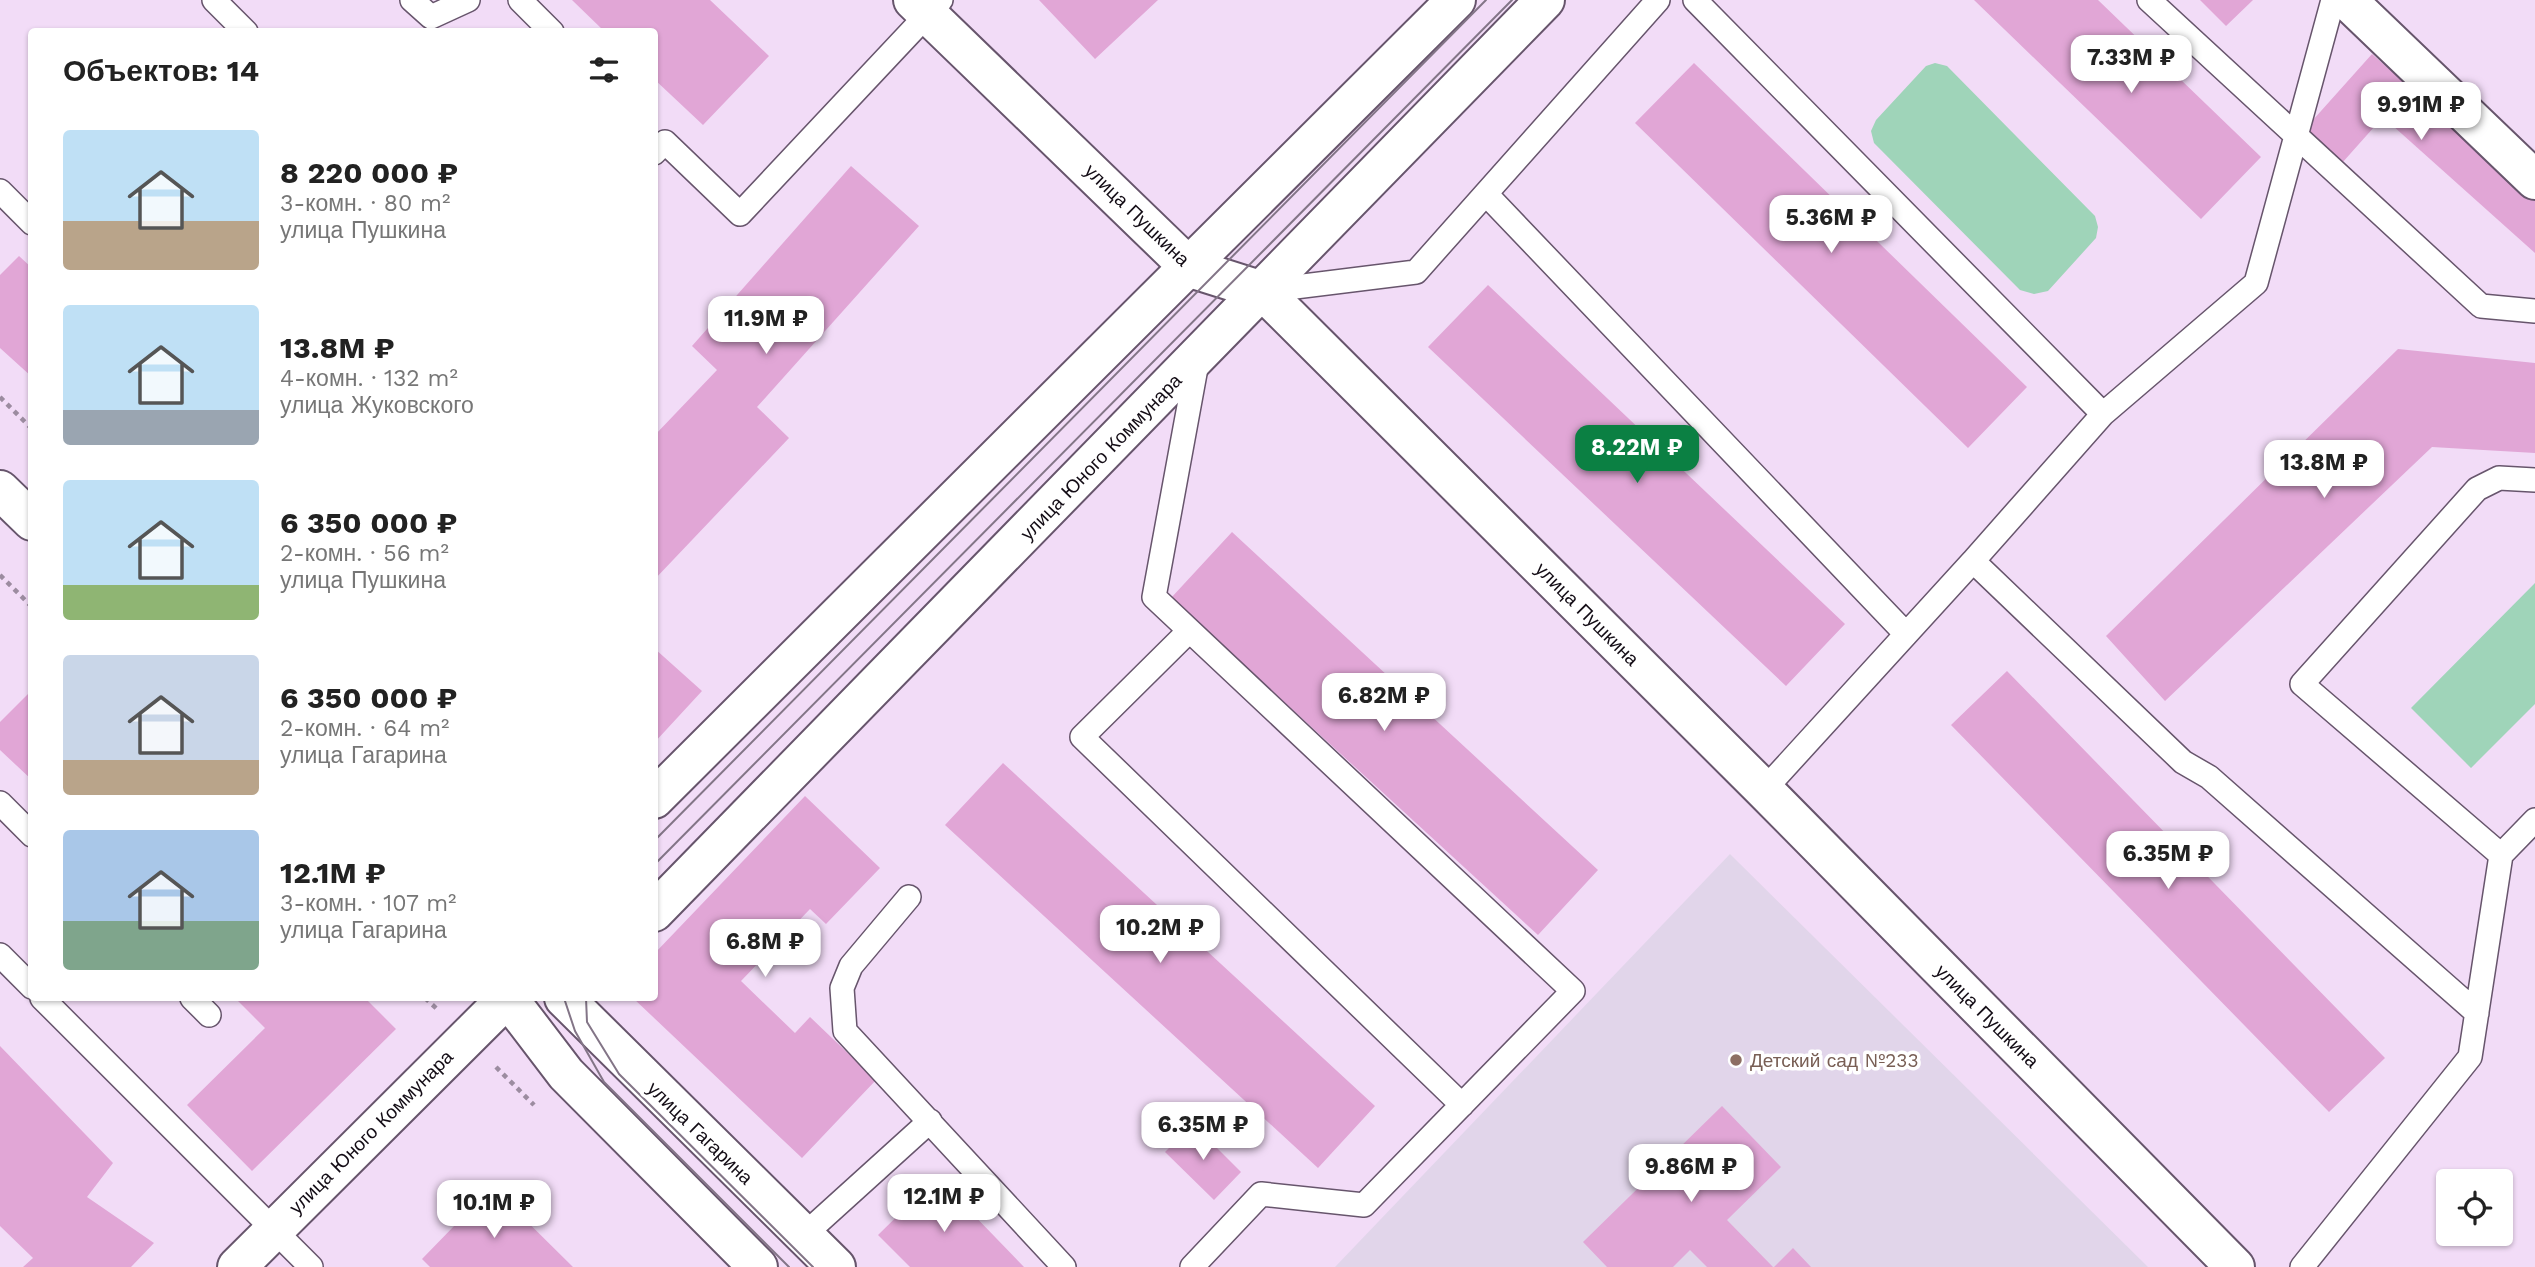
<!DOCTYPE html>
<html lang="ru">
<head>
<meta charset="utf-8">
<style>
  :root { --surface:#fff; --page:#f6f6f6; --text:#222; --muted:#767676; --accent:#0b8043 }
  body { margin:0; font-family:"Work Sans",sans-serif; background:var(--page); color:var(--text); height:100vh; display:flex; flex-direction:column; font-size:26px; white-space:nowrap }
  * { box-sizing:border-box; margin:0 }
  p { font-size:23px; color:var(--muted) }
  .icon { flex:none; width:38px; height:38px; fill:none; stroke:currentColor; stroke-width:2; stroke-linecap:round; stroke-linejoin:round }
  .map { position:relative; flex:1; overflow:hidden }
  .sheet { position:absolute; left:28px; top:28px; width:630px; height:973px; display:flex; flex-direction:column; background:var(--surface); border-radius:7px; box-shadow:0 2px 5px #0004 }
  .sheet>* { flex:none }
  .buttons { position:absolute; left:2436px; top:1169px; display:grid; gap:14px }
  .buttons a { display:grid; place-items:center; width:77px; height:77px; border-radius:7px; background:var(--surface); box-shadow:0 2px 5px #0004; font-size:35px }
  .price { position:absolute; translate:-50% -60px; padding:0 16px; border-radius:14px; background:#fff; color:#222; font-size:23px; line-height:46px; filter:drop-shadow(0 2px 4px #0008) }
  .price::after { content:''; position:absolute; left:50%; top:42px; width:21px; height:16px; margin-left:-10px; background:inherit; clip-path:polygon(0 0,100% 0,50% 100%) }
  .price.selected { background:var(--accent); color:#fff }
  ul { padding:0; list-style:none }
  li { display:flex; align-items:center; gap:21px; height:175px; padding:0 35px }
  li span { display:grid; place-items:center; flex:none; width:196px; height:140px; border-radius:7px; color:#555 }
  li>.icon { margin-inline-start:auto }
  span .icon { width:84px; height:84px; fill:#fffc; stroke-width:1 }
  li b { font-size:30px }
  h2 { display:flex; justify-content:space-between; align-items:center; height:84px; padding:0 35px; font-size:30px }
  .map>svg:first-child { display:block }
  .education { fill:#e1d5ea }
  .garden { fill:#9fd4b9 }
  .building { fill:#e1a6d6 }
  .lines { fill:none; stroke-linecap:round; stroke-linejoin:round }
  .lane-casing { stroke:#67556c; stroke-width:26 }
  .street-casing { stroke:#67556c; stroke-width:42 }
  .secondary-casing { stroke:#67556c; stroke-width:42 }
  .path { stroke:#9c8ca0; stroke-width:4.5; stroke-dasharray:5 5; stroke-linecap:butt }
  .lane { stroke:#fff; stroke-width:23 }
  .street { stroke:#fff; stroke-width:38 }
  .secondary { stroke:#fff; stroke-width:38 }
  .tram { stroke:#837587; stroke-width:2 }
  .education-dot { fill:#8d6e63; stroke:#fff; stroke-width:2.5 }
  .labels { text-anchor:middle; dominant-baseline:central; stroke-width:7; stroke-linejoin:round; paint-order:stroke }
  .street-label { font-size:19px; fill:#130c15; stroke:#fff }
  .education-label { font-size:19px; fill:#785e54; stroke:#fff; text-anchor:start }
</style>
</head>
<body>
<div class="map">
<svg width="2535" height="1267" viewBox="0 0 2535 1267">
  <rect width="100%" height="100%" fill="#f2dcf7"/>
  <path class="education" d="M1730,854L2148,1267H1335Z"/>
  <path class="garden" d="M1935,63L1947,66L2095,216L2098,227L2096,238L2048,291L2034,294L2020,290L1874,143L1871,131L1876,120L1926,66Z
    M2535,583V704L2471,768L2411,708Z"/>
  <path class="building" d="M572,0H710L769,56L703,125L654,79V32H605Z
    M1039,0H1158L1095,59Z
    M1974,0H2098L2261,157L2201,219Z
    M2200,0H2253L2226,26Z
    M2372,54L2535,199V253L2383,117L2342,163L2304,130Z
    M1694,63L2027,387L1968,448L1635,123Z
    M851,166L919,226L757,407L789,438L654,580V436L717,370L692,346Z
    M19,256L32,268V377L0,348V275Z
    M1488,285L1845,624L1786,686L1428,347Z
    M2398,349L2535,363V453L2432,447L2165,701L2106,636Z
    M1232,532L1598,870L1538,935L1171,598Z
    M654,648L702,691L654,743Z
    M2007,671L2385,1058L2329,1112L1951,725Z
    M32,690V780L0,750V722Z
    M1003,763L1375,1106L1318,1168L945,825Z
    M805,796L880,868L826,924L810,909L741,981L795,1033L810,1017L876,1080L802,1158L633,998H654V954Z
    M235,998H365L396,1029L252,1171L187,1105L265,1028Z
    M0,1046L113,1163L87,1197L154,1243L131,1267H23L33,1258L0,1226Z
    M1722,1106L1781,1167L1727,1220L1773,1267H1707L1690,1250L1673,1267H1607L1583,1242Z
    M1193,1124L1241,1172L1214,1200L1165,1152Z
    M937,1177L1024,1267H910L878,1235Z
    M492,1187L573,1267H430L422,1259Z
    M1793,1248L1811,1267H1774Z"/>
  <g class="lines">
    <g class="lane-casing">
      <path id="lane" d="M214,0L246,32
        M412,0L431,17L468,0
        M520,0L552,32
        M1695,0L2103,414
        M2149,0L2481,306L2535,311
        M654,153L665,142L740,214L941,0
        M0,191L32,223
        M1486,194L1906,634
        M1263,291L1416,272L1658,0
        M2535,480L2499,478L2477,489L2302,684L2501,855L2535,820
        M1973,561L2103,414L2256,283L2333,0
        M1189,631L1082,737L1462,1105
        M1764,790L1973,561L2183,762L2209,777L2477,1013
        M0,803L32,835
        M909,897L851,966L842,988L845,1031L1064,1267
        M0,955L32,987
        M42,998L311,1267
        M192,998L209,1015
        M804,1235L930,1121
        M1192,1267L1261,1194L1364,1205L1573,991L1154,597L1198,357
        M2302,1267L2470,1057L2501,855"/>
    </g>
    <g class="street-casing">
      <path id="street" d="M913,0L1190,268L1263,291L1764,790L2235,1267
        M2347,0L2535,180"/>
    </g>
    <g class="secondary-casing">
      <path id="secondary" d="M0,490L32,521
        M654,799L1456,0
        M654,912L1545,0
        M508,998L566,1074L758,1267
        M564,998L836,1267
        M237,1267L507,998"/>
    </g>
    <path class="path" d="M0,397L32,429
      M0,575L32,607
      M425,998L437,1009
      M496,1067L534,1105"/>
    <use href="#lane" class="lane"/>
    <use href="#street" class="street"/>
    <use href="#secondary" class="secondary"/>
    <path class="tram" d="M654,841L1486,0
      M654,865L1512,0
      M564,998L575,1031L604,1082L789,1267
      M586,998L587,1022L619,1074L813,1267"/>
  </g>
  <circle class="education-dot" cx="1736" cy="1060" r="7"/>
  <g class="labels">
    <g class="street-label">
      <text transform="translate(1137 215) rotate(44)">улица Пушкина</text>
      <text transform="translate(1101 457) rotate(-46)">улица Юного Коммунара</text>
      <text transform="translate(1587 614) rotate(45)">улица Пушкина</text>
      <text transform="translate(1987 1016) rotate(45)">улица Пушкина</text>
      <text transform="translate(371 1132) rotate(-45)">улица Юного Коммунара</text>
      <text transform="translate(700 1133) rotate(44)">улица Гагарина</text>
    </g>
    <g class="education-label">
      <text x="1750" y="1060">Детский сад №233</text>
    </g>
  </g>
</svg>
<div class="buttons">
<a><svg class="icon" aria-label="locate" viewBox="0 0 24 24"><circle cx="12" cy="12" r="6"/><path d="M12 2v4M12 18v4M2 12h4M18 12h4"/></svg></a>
</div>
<b class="price" style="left:2131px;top:95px">7.33M ₽</b>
<b class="price" style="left:2421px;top:142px">9.91M ₽</b>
<b class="price" style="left:1831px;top:255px">5.36M ₽</b>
<b class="price" style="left:766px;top:356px">11.9M ₽</b>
<b class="price selected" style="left:1637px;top:485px">8.22M ₽</b>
<b class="price" style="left:2324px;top:500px">13.8M ₽</b>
<b class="price" style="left:1384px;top:733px">6.82M ₽</b>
<b class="price" style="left:2168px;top:891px">6.35M ₽</b>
<b class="price" style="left:1160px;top:965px">10.2M ₽</b>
<b class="price" style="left:765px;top:979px">6.8M ₽</b>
<b class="price" style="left:1203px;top:1162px">6.35M ₽</b>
<b class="price" style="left:1691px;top:1204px">9.86M ₽</b>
<b class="price" style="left:944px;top:1234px">12.1M ₽</b>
<b class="price" style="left:494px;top:1240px">10.1M ₽</b>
<section class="sheet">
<h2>Объектов: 14<svg class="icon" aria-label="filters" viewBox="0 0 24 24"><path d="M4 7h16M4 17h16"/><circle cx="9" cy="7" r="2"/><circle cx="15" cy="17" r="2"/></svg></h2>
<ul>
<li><span style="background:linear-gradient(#bfe0f5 65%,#b9a48a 0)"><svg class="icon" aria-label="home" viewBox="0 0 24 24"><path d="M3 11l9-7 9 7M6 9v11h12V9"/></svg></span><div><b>8 220 000 ₽</b><p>3-комн. · 80 m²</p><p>улица Пушкина</p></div></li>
<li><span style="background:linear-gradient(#bfe0f5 75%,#9aa5b1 0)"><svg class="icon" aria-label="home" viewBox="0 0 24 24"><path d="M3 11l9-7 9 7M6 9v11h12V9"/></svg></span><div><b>13.8M ₽</b><p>4-комн. · 132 m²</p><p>улица Жуковского</p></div></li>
<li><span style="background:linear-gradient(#bfe0f5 75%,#8fb573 0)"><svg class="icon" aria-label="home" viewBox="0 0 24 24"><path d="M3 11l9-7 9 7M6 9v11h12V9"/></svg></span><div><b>6 350 000 ₽</b><p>2-комн. · 56 m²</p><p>улица Пушкина</p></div></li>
<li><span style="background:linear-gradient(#c9d6e8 75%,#b9a48a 0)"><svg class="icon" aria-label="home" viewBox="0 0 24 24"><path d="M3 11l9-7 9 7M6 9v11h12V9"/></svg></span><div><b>6 350 000 ₽</b><p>2-комн. · 64 m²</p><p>улица Гагарина</p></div></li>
<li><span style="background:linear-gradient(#a9c7e8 65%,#7fa58c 0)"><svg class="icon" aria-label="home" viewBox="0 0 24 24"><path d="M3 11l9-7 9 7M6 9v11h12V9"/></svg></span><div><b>12.1M ₽</b><p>3-комн. · 107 m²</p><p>улица Гагарина</p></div></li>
</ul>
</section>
</div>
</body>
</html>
